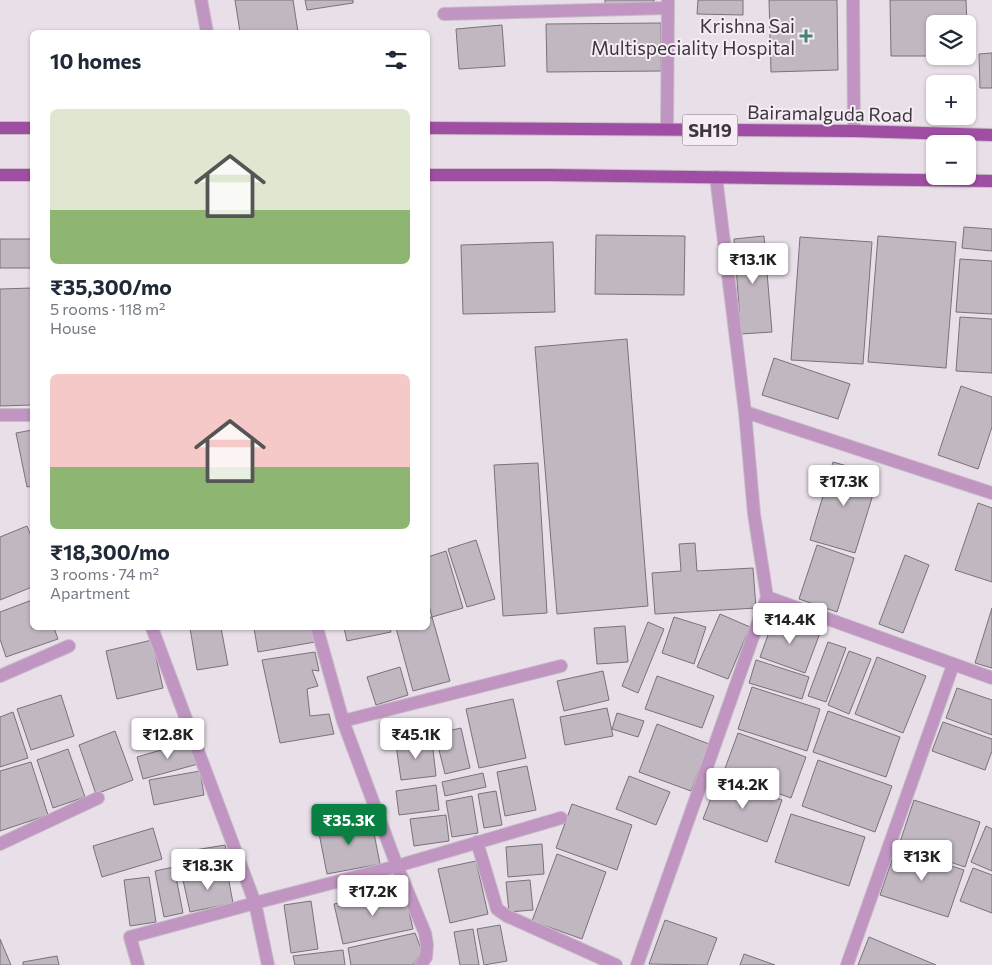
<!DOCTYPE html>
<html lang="en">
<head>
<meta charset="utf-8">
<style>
  :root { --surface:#fff; --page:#f2f2f3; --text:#1f2937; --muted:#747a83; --accent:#0b8043 }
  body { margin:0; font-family:Commissioner,sans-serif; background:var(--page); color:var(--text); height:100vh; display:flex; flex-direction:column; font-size:19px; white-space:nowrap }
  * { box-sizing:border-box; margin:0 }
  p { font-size:16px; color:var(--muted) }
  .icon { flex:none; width:28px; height:28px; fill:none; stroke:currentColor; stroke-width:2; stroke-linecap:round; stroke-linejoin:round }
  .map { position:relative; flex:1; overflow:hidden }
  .sheet { position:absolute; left:30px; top:30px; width:400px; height:600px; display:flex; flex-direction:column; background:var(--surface); border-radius:8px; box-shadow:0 1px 4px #0004 }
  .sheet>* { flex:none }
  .controls { position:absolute; left:926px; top:15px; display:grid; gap:10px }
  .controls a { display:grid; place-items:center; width:50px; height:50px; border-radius:8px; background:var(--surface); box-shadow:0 1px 4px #0004; font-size:25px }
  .price { position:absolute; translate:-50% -42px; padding:0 11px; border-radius:5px; background:#fff; color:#222; font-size:16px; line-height:32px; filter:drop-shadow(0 1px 2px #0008) }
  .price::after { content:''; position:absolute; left:50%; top:30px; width:15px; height:11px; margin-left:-8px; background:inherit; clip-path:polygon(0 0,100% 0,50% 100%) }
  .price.current { background:var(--accent); color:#fff }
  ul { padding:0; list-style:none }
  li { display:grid; align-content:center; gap:10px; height:265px; padding:0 20px }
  li span { display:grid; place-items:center; height:155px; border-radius:8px; color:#555 }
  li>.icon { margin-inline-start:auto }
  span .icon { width:90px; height:90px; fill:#fffc; stroke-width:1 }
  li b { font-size:21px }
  h2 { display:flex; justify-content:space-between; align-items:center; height:60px; padding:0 20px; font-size:21px }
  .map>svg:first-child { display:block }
  .building { fill:#c1b7c1; stroke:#7a717a }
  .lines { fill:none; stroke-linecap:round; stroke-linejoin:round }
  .minor-casing { stroke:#c6bdc6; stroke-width:14 }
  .primary-casing { stroke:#c6bdc6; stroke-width:14 }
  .minor { stroke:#c195c2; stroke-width:12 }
  .primary { stroke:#9f4ea3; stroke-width:12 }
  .poi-dot { fill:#438474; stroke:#f6ecf6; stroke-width:2 }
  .labels { text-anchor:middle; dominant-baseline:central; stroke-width:4; stroke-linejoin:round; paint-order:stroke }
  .shield { fill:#f6ecf6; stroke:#736d73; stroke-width:1 }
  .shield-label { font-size:18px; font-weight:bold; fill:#3b373b }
  .poi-label { font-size:19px; fill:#3b373b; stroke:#f6ecf6; text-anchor:end }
  .street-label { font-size:19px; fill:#3b373b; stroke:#f6ecf6 }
</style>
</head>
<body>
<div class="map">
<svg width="992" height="965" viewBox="0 0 992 965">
  <rect width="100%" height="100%" fill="#e9dfe9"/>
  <path class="building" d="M235,0H293L298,32H240Z
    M305,0H353V3L307,10Z
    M605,0H654V3L605,4Z
    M698,0H743V15L697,14Z
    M769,0H837L838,70L771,72Z
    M890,0H966L967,24H935V56H891Z
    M661,23V71L547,72L546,24Z
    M502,25L505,66L459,69L456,29Z
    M992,53V88H980L979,54Z
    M964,227L992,229V251L962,248Z
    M596,235L685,236L684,295L595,294Z
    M764,236L772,332L741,334L734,239Z
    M878,236L956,242L946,368L868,362Z
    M800,237L872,242L863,364L791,360Z
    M0,239H32V268H0Z
    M553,242L555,312L463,314L461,245Z
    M960,259L992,261V314L956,312Z
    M32,288V405L0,406V289Z
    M960,317L992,319V373L956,371Z
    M627,339L648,606L557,614L535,347Z
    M774,358L850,384L838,419L762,395Z
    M961,386L992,397V427L978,469L938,455Z
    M32,430V486L27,487L16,433Z
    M833,462L879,475L855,553L810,540Z
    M538,463L547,613L503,616L494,465Z
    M978,503L992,508V582L955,570Z
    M27,526L32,538V587L0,600V537Z
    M476,540L495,599L467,607L448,549Z
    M695,543L697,571L753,568L756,608L655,614L652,573L681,571L679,544Z
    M817,545L854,558L837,612L799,599Z
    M446,551L463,608L432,617L428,601V557Z
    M905,555L929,565L903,633L879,624Z
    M32,600V628H54L58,639L6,657L0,639V612Z
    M992,608V668L975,663Z
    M720,614L750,627L728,679L697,667Z
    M775,616L820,633L805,673L760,657Z
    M432,617L450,681L413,691L396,628H428V619Z
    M674,617L706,627L694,664L662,653Z
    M648,622L664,629L638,693L622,686Z
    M625,626L628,662L597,664L594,628Z
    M190,628H221L228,665L197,670Z
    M254,628H312L315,642L258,652Z
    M344,628H390L391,632L347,641Z
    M152,640L163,688L117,699L106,651Z
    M828,642L846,648L826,702L808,696Z
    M849,651L871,659L849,714L828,705Z
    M315,652L319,671L312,670L318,686L307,689L310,716L329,714L334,734L280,743L262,660Z
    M877,657L926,676L903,733L855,714Z
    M756,660L809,677L802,699L749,683Z
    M400,667L408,695L376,705L367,677Z
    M603,671L609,700L564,711L557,681Z
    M657,676L714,696L702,728L645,709Z
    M752,687L820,709L807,751L738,729Z
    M957,688L992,700V735L946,718Z
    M61,695L74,736L31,750L17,709Z
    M513,699L526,758L479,768L466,709Z
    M607,708L613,736L565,745L560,717Z
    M828,711L900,737L886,777L813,752Z
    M13,712L28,758L0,767V717Z
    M617,713L644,721L638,737L612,729Z
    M943,722L992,739V751L985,770L932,751Z
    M657,724L709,744L691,791L639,772Z
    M461,728L470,768L445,774L435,734Z
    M115,731L133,780L96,794L79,745Z
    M738,733L806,757L791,798L723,774Z
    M192,741L198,764L143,779L137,757Z
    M432,741L436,776L401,780L396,745Z
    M68,749L85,797L53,808L37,760Z
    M818,760L892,786L875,832L802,806Z
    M31,762L48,815L0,831V771Z
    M527,766L536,810L505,816L497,772Z
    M200,771L204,795L154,805L149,780Z
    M483,773L486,787L445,796L442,782Z
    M629,776L670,792L656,825L616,809Z
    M719,777L782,800L767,842L703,819Z
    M436,785L439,810L399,815L396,791Z
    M496,791L502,825L484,828L478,794Z
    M472,796L478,833L452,837L446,801Z
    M914,800L980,822L965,867L899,845Z
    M572,804L632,825L617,870L556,848Z
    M791,814L865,837L849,886L775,862Z
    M446,815L449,841L414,846L410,819Z
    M371,818L380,864L327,874L318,828Z
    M986,826L992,829V871L971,862Z
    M153,828L162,859L102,877L93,846Z
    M542,844L544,874L508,877L506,847Z
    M225,845L229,868L182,876L177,853Z
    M896,848L964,870L948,917L880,895Z
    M557,854L606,872L582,939L532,921Z
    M476,861L488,914L450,923L438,869Z
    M174,867L183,913L164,917L155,871Z
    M973,868L992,875V913L960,901Z
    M227,871L233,903L190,912L183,880Z
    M149,877L156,922L130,926L124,880Z
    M530,880L533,910L509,912L506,882Z
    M404,889L413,929L343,944L334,904Z
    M311,901L318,949L291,953L284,905Z
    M665,920L717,938L707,965L649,964Z
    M500,925L507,961L484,965L477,929Z
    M473,929L479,965H460L454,932Z
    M415,933L422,951L413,965H351L348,948Z
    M869,937L936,965H858Z
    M0,939L11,965H0Z
    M343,950L345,965H295L293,956Z
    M744,954L775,965H740Z
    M57,956L59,965H23V962Z"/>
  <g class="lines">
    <g class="minor-casing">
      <path id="minor" d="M201,0L207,32
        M853,0L854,131
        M444,14L668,8
        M667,129L668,0
        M745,412L992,493
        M0,415H32
        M767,597L992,678
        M317,628L343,721L397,866L425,933L427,945L426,957L421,965
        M0,676L69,646
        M343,721L561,666
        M477,842L497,909L507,916L616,965
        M0,844L98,798
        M138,965L130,937L255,903L152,628
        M268,965L255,903L397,866L561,818
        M637,965L767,597L754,514L745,412L716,177
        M847,965L953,665"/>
    </g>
    <g class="primary-casing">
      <path id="primary" d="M0,128H32
        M428,128L854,131L992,135
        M0,175H32
        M428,175H549L992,181"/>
    </g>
    <use href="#minor" class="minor"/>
    <use href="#primary" class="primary"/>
  </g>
  <path class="poi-dot" d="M803.5 28.5h5v5h5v5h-5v5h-5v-5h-5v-5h5z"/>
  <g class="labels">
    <rect class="shield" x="682.5" y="114.5" width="55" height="31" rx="4"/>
    <g class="shield-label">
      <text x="710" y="130">SH19</text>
    </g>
    <g class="poi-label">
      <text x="795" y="25">Krishna Sai<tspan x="795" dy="22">Multispeciality Hospital</tspan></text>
    </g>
    <g class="street-label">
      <text transform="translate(830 113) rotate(1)">Bairamalguda Road</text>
    </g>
  </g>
</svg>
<div class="controls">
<a><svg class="icon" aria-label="layers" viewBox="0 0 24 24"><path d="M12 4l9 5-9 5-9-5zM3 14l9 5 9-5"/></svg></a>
<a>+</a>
<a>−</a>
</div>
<b class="price" style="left:753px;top:285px">₹13.1K</b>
<b class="price" style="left:844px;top:507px">₹17.3K</b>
<b class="price" style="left:790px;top:645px">₹14.4K</b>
<b class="price" style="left:168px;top:760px">₹12.8K</b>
<b class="price" style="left:416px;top:760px">₹45.1K</b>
<b class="price" style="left:743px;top:810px">₹14.2K</b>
<b class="price current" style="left:349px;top:846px">₹35.3K</b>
<b class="price" style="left:922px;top:882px">₹13K</b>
<b class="price" style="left:208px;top:891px">₹18.3K</b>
<b class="price" style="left:373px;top:917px">₹17.2K</b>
<section class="sheet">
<h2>10 homes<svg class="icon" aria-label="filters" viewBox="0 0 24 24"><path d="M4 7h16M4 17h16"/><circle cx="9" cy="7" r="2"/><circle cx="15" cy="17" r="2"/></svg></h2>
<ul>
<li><span style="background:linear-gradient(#dfe7d0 65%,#8fb573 0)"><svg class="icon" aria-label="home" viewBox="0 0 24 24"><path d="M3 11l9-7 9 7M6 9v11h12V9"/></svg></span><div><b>₹35,300/mo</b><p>5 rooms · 118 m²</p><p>House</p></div></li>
<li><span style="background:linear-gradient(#f6c9c9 60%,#8fb573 0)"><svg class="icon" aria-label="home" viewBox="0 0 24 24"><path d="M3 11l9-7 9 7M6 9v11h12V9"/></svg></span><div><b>₹18,300/mo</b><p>3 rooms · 74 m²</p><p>Apartment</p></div></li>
</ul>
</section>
</div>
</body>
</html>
